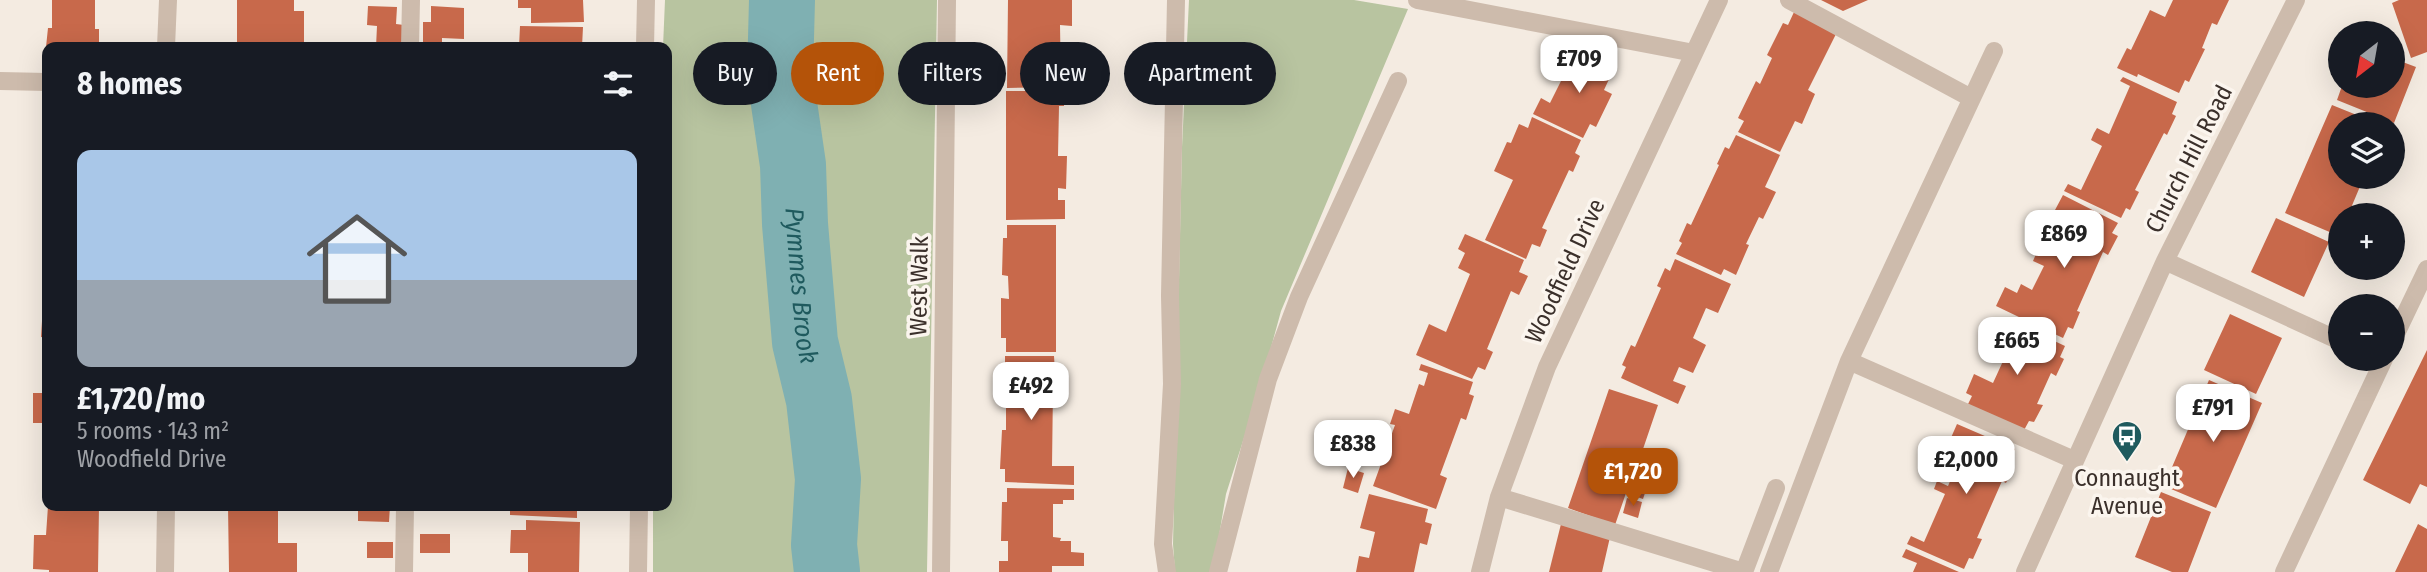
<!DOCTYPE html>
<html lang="en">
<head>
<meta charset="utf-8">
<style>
  :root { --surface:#171b24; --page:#20242c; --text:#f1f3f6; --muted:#9ea1a6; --line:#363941; --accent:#b45309 }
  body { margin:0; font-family:"Fira Sans Condensed",sans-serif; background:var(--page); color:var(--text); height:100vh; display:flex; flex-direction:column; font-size:26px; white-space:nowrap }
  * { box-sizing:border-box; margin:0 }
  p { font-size:23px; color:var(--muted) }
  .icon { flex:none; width:38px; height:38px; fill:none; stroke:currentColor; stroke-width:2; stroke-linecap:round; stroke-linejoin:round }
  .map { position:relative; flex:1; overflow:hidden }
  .sheet { position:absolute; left:42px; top:42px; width:630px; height:469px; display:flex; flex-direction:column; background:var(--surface); border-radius:14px; box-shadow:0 7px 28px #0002 }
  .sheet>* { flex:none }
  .top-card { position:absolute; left:693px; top:42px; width:665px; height:63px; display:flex; gap:14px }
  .needle { width:46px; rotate:211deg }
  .tools { position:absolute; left:2328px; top:21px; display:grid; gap:14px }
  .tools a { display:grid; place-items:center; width:77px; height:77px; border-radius:50%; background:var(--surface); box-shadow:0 7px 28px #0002; font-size:35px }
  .price { position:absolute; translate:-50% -60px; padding:0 16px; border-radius:14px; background:#fff; color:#222; font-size:23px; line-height:46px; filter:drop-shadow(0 2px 4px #0008) }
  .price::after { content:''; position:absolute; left:50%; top:42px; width:21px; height:16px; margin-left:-10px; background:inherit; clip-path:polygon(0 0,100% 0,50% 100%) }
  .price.active { background:var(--accent); color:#fff }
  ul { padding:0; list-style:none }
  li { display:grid; align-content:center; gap:14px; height:371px; padding:0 35px }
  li+li { border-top:2px solid var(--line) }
  li span { display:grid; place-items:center; height:217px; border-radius:14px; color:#555 }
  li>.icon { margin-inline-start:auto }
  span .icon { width:126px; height:126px; fill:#fffc; stroke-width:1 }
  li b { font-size:30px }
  h2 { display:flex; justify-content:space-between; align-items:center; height:84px; padding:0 35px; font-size:30px }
  .pill { padding:0 24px; border-radius:32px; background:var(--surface); box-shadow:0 7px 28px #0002; font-size:24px; line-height:63px }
  .pill.active { background:var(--accent); color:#fff }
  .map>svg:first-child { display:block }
  .green { fill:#b8c4a0 }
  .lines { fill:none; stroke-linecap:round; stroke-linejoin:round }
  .river { stroke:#7fb0b2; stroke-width:66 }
  .building { fill:#c8694b }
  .minor { stroke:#cdbbac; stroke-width:18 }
  .labels { text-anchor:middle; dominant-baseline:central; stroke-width:7; stroke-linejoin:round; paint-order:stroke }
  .street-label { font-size:24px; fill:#3b302b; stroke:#fbf5ee }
  .poi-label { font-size:24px; fill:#3b302b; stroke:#fbf5ee }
  .water-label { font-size:26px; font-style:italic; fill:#1f5a5e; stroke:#fbf5ee }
</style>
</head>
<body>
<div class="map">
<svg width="2427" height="572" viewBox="0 0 2427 572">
  <rect width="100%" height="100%" fill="#f4ebe1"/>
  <path class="green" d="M665,0H937L927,572H653V506H667V47H663Z
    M1189,0H1354L1408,9L1281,311L1260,388L1226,494L1213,572H1175L1173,544L1182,147Z"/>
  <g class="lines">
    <path class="river" id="s1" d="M782,0L780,76L793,165L795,224L805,342L819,400L828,479L824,545L827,572"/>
  </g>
  <path class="building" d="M52,0H95V29H99V47H46L48,28H52Z
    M237,0H294V11H304V45L294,44V47H237Z
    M518,0H583L584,22L531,23V8H518Z
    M1008,0H1072V26L1060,25L1061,87L1007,88Z
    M1821,0H1868L1843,11Z
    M2173,0H2229L2217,25L2212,23L2202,48L2205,49L2189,82L2185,80L2179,93L2138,74L2137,77L2117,68L2127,48L2131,50L2150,10L2165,17Z
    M2399,0H2427V52L2411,58L2392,3Z
    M368,6L397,7L396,24L404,25L403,47H376L377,26L367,25Z
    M431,6L464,8V39L442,38V47H423V22H431Z
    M1794,12L1837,32L1808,90L1815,94L1802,124L1795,121L1780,152L1738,132L1744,121L1738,118L1756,81L1760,84L1772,58L1767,55L1783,23L1788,25Z
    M520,26L583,27L582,47H519Z
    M1579,45L1609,60L1602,73L1610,77L1604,90L1612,94L1596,127L1590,124L1583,138L1533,114L1541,98L1550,103Z
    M2392,58L2416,67L2394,123L2337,100L2342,86H2392Z
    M2123,77L2177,102L2172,114L2176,116L2167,135L2164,133L2135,190L2139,192L2130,210L2126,208L2121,218L2064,191L2068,184L2081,190L2102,146L2091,140L2094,133L2097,128L2109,134L2130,86L2120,81Z
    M1065,80H1078V89H1064Z
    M1006,91H1064V106H1059L1058,156H1067L1066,189L1058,188V200H1065V219L1006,220Z
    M2332,105L2379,124H2340V177H2364L2348,215H2340L2339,236L2285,213Z
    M1532,117L1581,140L1575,153L1580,156L1573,172L1569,170L1542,228L1547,230L1540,247L1532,244L1526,259L1485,240L1513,180L1494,171L1507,142L1511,143L1519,124L1528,128Z
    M1736,135L1780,155L1765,187L1776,192L1763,219L1759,217L1746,244L1749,245L1736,275L1724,269L1721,275L1676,254L1682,243L1679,241L1687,223L1691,225L1719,165L1717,164L1725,147L1729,149Z
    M2063,195L2118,223L2112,233L2118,236L2108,255L2103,252L2077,311L2080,312L2073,329L2068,327L2063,338L1996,306L2005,287L2017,293L2021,284L2032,290L2044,266L2033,261L2039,247L2050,252L2068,216L2055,210Z
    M2276,218L2329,242L2304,297L2251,272Z
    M1007,225H1056V352H1006V338H1001V298L1009,299L1008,276L1002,275L1003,238H1007Z
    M1465,234L1524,260L1519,272L1528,276L1519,295L1511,291L1487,349L1493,352L1485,370L1478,367L1472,379L1416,355L1429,324L1446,332L1470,274L1458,268L1465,253L1458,249Z
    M45,244H47V277L44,276Z
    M1675,259L1731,284L1718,313L1706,308L1693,338L1706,345L1693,373L1679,367L1673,381L1686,386L1678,404L1621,378L1626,367L1622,365L1631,345L1635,347L1661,288L1657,286L1665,268L1670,271Z
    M43,305H47V338L41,337Z
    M2230,314L2282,338L2256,394L2204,370Z
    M2005,318L2065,346L2060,357L2064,359L2056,376L2051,373L2037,404L2043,405L2034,422L2029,421L2023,432L1967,406L1972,396L1966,393L1974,374L1993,383L2004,359L1993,353L2001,335L1998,333Z
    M2427,350V487L2420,484L2410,504L2363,480Z
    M1005,356H1054L1055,372H1062V387H1053L1052,466H1074V485L1005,482V469H1000L1002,430H1006V407H1002V367L1005,368Z
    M1421,364L1473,382L1469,394L1474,396L1466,420L1461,418L1440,475L1447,478L1436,509L1373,486L1395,425L1390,424L1395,409L1409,414L1419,384L1424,386L1428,373L1419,370Z
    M2209,380L2262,403L2216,508L2164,486Z
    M1609,389L1658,405L1643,449L1673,460L1669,474L1653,469L1643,499L1626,493L1615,525L1568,508Z
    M33,393H47V423H33Z
    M1957,424L2015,449L2009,461L2014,464L2006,483L2002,481L1977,538L1982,539L1973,559L1969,558L1964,569L1907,544L1911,536L1924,542L1945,494L1934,489L1937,481L1948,486L1958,463L1943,456Z
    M1348,468L1364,473L1358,493L1343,488Z
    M1007,488L1074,489V500H1063V504H1053V537L1061,538L1060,541H1071V552L1084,553V566H1052V572H999V561H1008V541H1001L1002,502H1007Z
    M2161,492L2211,512L2188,572H2172L2135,557Z
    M1369,494L1428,509L1425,522L1432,524L1427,545L1420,543L1414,572H1356L1359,556L1369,558L1375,532L1360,528Z
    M1627,498L1642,502L1638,518L1623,513Z
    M48,506H99L98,572H49V570L33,569L34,535H46Z
    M228,506H296V511H278V543H297V572H229Z
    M358,506H390L389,522L358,521Z
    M497,506H577V518L510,515V510L497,509Z
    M526,520L580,522L579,572H528V553H510L511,530H526Z
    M1561,524L1610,537L1602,572H1549Z
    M2418,524L2427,529V572H2395Z
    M420,534H450V553H420Z
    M367,542H393V558H367Z
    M1906,549L1959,572H1913L1917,563L1902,557Z"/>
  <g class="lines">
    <path class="minor" d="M1417,0L1694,53
      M1789,0L1971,98
      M166,47L168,0
      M410,47L411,0
      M645,47L646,0
      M0,81L47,82
      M2165,261L2340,341
      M2392,342L2427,269
      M1849,361L2074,460
      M1499,497L1744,572
      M165,572L166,506
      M404,572L405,506
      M638,572L639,506
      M941,572L947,0
      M1167,572L1163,544L1172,384L1170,296L1176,0
      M1218,572L1268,379L1299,297L1398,81
      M1480,572L1499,497L1547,367L1719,0
      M1744,572L1776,488
      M1769,572L1849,361L1994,51
      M2025,572L2165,261L2296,0
      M2284,572L2384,359"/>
  </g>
  <defs>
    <g id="bus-pin" transform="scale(1.575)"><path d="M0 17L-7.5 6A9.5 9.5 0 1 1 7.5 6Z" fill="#1f5a5e" stroke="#fbf5ee"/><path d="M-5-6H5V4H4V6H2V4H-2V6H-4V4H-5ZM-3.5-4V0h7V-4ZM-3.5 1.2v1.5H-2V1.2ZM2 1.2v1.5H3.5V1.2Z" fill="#fff"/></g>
  </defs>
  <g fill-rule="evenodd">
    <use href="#bus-pin" x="2127" y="436"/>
  </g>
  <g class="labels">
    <g class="street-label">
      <text transform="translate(2189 159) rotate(-63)">Church Hill Road</text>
      <text transform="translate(1565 271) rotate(-65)">Woodfield Drive</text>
      <text transform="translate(919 286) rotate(-89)">West Walk</text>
    </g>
    <g class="poi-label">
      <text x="2127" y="478">Connaught<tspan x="2127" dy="28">Avenue</tspan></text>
    </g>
    <g class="water-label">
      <text stroke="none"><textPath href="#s1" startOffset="287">Pymmes Brook</textPath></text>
    </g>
  </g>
</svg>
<div class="tools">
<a><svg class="needle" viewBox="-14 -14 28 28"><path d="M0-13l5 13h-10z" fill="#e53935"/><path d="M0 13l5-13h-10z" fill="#9ea1a6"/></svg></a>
<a><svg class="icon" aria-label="layers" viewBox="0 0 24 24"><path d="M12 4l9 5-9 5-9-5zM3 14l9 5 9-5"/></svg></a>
<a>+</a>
<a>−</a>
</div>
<b class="price" style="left:1579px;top:95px">£709</b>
<b class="price" style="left:2064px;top:270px">£869</b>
<b class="price" style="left:2017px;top:377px">£665</b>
<b class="price" style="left:1031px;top:422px">£492</b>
<b class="price" style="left:2213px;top:444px">£791</b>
<b class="price" style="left:1353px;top:480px">£838</b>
<b class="price" style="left:1966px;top:496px">£2,000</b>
<b class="price active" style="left:1633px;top:508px">£1,720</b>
<div class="top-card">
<a class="pill">Buy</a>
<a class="pill active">Rent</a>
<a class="pill">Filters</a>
<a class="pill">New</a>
<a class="pill">Apartment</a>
</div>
<section class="sheet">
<h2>8 homes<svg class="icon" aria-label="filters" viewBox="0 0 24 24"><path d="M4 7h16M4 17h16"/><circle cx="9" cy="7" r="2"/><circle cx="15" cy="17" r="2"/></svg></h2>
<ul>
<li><span style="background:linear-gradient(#a9c7e8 60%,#9aa5b1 0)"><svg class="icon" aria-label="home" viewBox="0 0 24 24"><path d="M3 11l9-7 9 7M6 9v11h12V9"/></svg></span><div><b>£1,720/mo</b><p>5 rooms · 143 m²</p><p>Woodfield Drive</p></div></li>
</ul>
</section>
</div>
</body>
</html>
